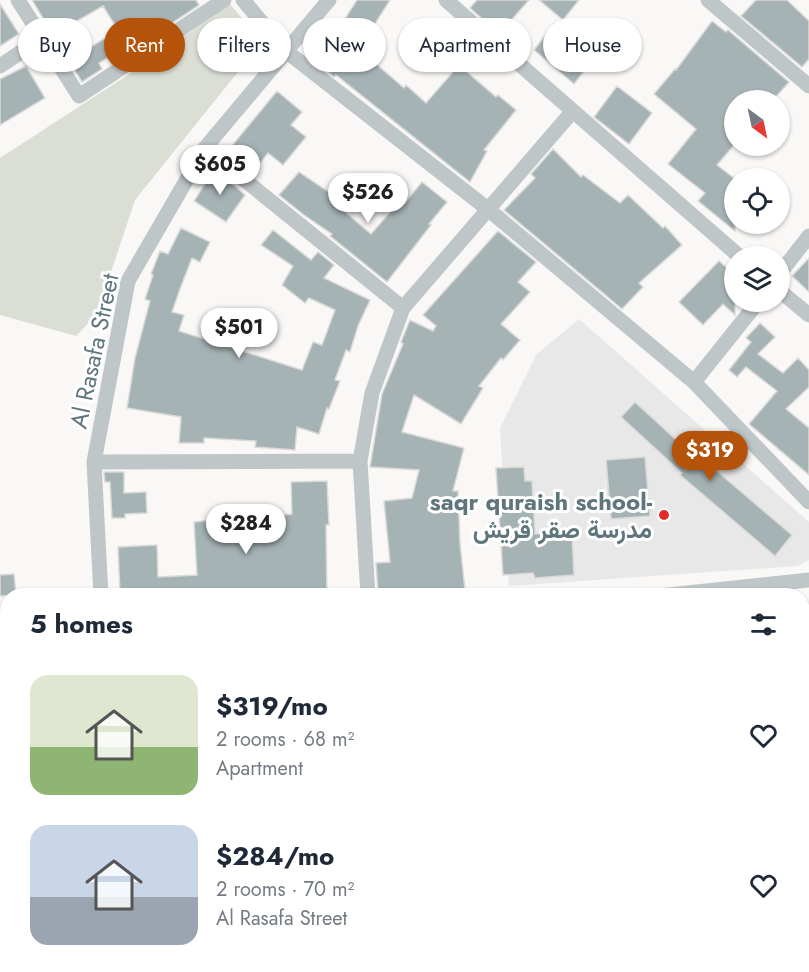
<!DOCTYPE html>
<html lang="en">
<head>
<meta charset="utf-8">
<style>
  :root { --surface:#fff; --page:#f2f2f3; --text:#1f2937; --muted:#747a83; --accent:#b45309 }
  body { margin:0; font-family:Jost,Vazirmatn,sans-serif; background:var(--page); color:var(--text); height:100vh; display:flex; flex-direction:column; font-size:22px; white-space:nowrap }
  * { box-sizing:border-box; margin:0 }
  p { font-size:20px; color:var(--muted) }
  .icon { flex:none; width:33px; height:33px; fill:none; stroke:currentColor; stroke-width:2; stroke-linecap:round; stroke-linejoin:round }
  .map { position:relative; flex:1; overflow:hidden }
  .side { position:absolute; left:0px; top:588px; width:810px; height:384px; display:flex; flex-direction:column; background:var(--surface); border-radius:24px 24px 0 0; box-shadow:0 2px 4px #0004 }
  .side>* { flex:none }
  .banner { position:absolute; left:18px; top:18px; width:774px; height:54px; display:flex; gap:12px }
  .needle { width:39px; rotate:147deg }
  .buttons { position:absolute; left:724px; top:90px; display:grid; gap:12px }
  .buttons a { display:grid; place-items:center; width:66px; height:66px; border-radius:50%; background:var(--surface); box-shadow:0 2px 4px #0004; font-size:30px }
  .price { position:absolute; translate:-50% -51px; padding:0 14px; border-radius:21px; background:#fff; color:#222; font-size:20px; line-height:39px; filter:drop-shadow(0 2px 3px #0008) }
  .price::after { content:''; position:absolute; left:50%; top:36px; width:18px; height:14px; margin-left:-9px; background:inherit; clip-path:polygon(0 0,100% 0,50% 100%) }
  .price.active { background:var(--accent); color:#fff }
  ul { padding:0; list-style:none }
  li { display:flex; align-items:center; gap:18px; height:150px; padding:0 30px }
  li span { display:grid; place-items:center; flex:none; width:168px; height:120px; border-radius:18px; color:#555 }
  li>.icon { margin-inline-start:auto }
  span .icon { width:72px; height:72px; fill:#fffc; stroke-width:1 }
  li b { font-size:26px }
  h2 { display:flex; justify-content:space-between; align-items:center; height:72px; padding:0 30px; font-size:26px }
  .chip { padding:0 21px; border-radius:27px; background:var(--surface); box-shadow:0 2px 4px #0004; font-size:21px; line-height:54px }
  .chip.active { background:var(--accent); color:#fff }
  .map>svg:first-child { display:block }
  .built { fill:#e7e8e7 }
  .green { fill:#daded5 }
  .building { fill:#a6b3b5; stroke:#dadad8; stroke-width:1.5; fill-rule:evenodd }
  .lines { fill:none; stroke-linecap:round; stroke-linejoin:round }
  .street { stroke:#bfc6c8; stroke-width:15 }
  .poi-dot { fill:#e52a2a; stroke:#fff; stroke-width:2 }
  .labels { text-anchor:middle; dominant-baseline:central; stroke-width:6; stroke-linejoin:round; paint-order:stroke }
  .street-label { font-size:24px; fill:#5e767b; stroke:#fff }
  .poi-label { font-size:24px; font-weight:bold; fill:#5e767b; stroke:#fff; text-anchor:end }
</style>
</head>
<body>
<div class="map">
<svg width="809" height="972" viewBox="0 0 809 972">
  <rect width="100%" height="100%" fill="#f9f8f6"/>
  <path class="built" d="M579,319L809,522V560L798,566L509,586L500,428L536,355Z"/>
  <path class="green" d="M230,4L262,42L135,200L97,314L76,336L0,315V158L137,69Z"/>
  <path class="building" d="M32,0H196L199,5L133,49L130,44L99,63L102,69L82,82ZM103,6L118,30L91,47L75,22Z
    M357,0H390L359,49L404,88L406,85L426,103L459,65L496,97L498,95L516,110L484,150L487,151L470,182L336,75L334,77L308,55L325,30L334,36Z
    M477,0H529L499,34L470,8Z
    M539,0H579L563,20Z
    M756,0H787L809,21V59L802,67L741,16Z
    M0,4L19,34L0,46Z
    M712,21L726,32L728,30L789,82L773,100H735V144L717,165L735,179V231L698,201L705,193L668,164L696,129L654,94L675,69L676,70Z
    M554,24L595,57L574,84L534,50Z
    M26,66L45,98L0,125V79Z
    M617,86L652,113L629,144L594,117Z
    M277,91L302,112L291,125L306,137L283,165L268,153L252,173L226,153Z
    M553,149L581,177L583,175L620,203L628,195L663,228L665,226L682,245L639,283L643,287L622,309L504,210L535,178L531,174Z
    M215,169L245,195L226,222L194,201Z
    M299,172L339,199L336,204L371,234L400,201L404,204L422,182L447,202L429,224L431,225L387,282L330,236L332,234L304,215L279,195Z
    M181,228L210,242L200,262L192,258L180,289L172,312L184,315L179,331L302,370L313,342L322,345L335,310L309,298L305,303L282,285L293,266L261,245L273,230L311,260L318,252L334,265L324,278L370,300L358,326L350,352L346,350L335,380L340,381L329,409L327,408L319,434L297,427L295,450L255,447L256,441L204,438V443H179L181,417L127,408L135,358L150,301L145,299L153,275L151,274L160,251L168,254Z
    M498,231L536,262L518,282L530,292L501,324L520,340L503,360L501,358L479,386L483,388L461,424L414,395L402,432L464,448L453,491H458L460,543L465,590L429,593L428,591L378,593L376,563L390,562L384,501L412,498L419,470L370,467L382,394L403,344L401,342L410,320L433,331L436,326L423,315Z
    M809,258V292L792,276Z
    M719,261L735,275V315L723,304L703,325L679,302Z
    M760,323L775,337L758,354L783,373L798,358L809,370V387L786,409L809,428V475L749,424L777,391L746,367L737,377L729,370L751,342L746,338Z
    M635,402L696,458L698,455L792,535L775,556L680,475L682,473L621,417Z
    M645,457L650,516L611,519L606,460Z
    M524,467L525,481H532L535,534L572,532L574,575L535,578L533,573L503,575L496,468Z
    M104,472H124V493L146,492L147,513L125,514V518H112L110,482H105Z
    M327,481L329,525H326L327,596H219V590L190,591V596L120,594L118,547L157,545L158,577L197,575L194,522L213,520V523L292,514L291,482Z
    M14,574L16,595L0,596V575Z"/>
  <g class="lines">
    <path class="street" d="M18,0L79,96L224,0
      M243,0L286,51L489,210L694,382L809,502
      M446,0L739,256
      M708,0L809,86
      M0,66L42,38
      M205,148L403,308
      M780,273L809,236
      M780,291L809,315
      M694,382L758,302
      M94,462L360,461
      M101,596L94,462L128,281L205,148L329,0
      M368,596L360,461L372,393L403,308L572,112
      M659,596L809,580
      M0,652L8,651
      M802,734L809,733
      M0,864L8,863
      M802,872L809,871
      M140,964L141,972
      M406,964L407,972
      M802,964L809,963
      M717,972L794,964"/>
  </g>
  <circle class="poi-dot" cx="664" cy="515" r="6"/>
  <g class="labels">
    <g class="street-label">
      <text transform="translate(94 351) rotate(-78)">Al Rasafa Street</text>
    </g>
    <g class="poi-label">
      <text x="652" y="501">saqr quraish school-<tspan x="652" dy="28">مدرسة صقر قريش</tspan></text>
    </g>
  </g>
</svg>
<div class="buttons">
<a><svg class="needle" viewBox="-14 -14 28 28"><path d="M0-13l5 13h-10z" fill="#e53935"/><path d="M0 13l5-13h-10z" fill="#747a83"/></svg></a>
<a><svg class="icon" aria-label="locate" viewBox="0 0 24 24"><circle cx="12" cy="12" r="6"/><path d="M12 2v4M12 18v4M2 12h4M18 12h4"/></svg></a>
<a><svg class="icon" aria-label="layers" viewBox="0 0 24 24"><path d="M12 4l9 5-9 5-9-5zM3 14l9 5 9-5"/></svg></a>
</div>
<b class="price" style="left:220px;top:196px">$605</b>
<b class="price" style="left:368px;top:224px">$526</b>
<b class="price" style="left:239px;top:359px">$501</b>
<b class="price active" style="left:710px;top:482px">$319</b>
<b class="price" style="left:246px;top:555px">$284</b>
<div class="banner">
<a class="chip">Buy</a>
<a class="chip active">Rent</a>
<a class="chip">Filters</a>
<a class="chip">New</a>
<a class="chip">Apartment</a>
<a class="chip">House</a>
</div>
<section class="side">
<h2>5 homes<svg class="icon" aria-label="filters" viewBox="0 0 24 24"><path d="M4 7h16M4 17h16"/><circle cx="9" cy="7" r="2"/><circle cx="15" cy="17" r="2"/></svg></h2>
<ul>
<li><span style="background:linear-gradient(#dfe7d0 60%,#8fb573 0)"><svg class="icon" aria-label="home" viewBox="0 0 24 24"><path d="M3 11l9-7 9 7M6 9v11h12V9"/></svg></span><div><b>$319/mo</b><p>2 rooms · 68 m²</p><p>Apartment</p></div><svg class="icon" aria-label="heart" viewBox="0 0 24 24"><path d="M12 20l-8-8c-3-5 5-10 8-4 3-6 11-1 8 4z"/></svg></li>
<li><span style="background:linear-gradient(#c9d6e8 60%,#9aa5b1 0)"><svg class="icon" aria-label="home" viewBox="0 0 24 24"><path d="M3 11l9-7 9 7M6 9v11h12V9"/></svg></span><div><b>$284/mo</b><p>2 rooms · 70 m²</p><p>Al Rasafa Street</p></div><svg class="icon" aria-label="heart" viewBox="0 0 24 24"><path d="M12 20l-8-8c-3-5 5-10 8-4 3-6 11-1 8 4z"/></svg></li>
</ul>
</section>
</div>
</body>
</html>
